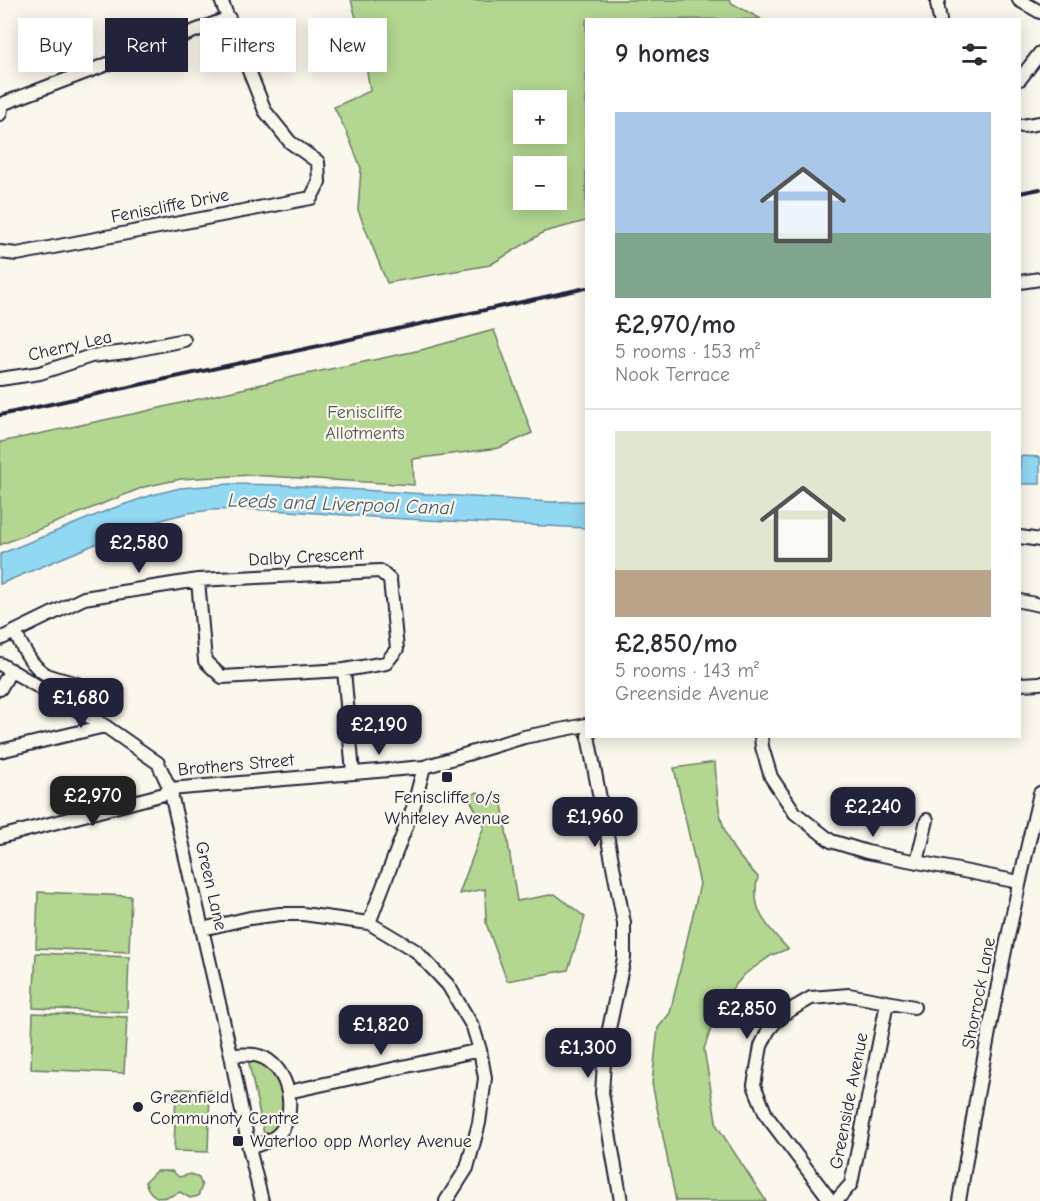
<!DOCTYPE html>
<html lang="en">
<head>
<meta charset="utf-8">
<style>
  :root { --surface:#fff; --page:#f7f7f7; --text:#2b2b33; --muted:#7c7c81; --line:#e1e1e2; --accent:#22223b }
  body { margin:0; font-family:"Comic Neue",sans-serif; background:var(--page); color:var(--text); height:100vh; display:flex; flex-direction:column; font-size:22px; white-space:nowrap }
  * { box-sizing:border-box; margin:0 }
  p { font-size:20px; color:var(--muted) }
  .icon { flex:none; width:33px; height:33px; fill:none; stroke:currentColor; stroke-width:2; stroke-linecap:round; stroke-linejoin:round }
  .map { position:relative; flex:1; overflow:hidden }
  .drawer { position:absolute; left:585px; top:18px; width:436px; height:720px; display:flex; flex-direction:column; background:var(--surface); border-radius:0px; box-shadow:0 3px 15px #0003 }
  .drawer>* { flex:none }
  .banner { position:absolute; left:18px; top:18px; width:477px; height:54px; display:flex; gap:12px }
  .tools { position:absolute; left:513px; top:90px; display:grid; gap:12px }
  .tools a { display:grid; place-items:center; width:54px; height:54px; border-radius:0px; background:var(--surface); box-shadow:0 3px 15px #0003; font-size:30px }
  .price { position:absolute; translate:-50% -51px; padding:0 14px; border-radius:12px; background:var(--accent); color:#fff; font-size:20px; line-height:39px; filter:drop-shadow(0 2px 3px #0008) }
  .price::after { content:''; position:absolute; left:50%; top:36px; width:18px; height:14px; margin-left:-9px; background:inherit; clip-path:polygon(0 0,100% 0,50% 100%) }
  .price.on { background:#222; color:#fff }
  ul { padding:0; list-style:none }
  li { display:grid; align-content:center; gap:12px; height:318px; padding:0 30px }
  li+li { border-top:2px solid var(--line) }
  li span { display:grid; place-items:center; height:186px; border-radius:0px; color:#555 }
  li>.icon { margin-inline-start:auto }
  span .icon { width:108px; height:108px; fill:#fffc; stroke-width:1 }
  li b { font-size:26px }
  h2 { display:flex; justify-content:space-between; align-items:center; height:72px; padding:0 30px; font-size:26px }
  .tag { padding:0 21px; border-radius:0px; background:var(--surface); box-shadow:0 3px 15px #0003; font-size:21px; line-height:54px }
  .tag.on { background:var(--accent); color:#fff }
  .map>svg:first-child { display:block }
  .green { fill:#b3d690; stroke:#6a7c66; stroke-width:1.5; fill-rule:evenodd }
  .water { fill:#91d8f3; stroke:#658fa9; stroke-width:1.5 }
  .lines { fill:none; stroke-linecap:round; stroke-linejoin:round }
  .street-casing { stroke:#22223b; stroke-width:16 }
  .street { stroke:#fbf7ec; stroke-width:12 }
  .rail { stroke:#22223b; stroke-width:4 }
  .poi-dot { fill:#22223b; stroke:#fbf7ec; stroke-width:2 }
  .labels { text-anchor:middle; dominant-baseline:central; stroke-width:4.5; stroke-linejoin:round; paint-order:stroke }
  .street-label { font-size:18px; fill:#22223b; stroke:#fbf7ec }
  .park-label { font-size:18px; fill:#4e5854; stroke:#fbf7ec }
  .poi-label { font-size:18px; fill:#22223b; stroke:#fbf7ec; text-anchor:start }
  .water-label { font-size:20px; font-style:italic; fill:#435972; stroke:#fbf7ec }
</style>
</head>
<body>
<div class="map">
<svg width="1040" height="1201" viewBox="0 0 1040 1201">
  <rect width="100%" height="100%" fill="#fbf7ec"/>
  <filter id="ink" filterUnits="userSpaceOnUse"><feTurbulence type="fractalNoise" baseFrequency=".0167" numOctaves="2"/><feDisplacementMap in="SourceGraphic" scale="12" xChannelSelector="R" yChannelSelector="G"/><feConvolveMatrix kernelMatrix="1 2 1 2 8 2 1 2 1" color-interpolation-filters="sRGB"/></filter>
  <g filter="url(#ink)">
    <path class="green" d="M351,0H729L733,4L761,19L586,20V221L544,232L490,265L387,283L358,210L361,168L347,133L334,107L370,91L362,39ZM524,100H556V134H524ZM524,166H556V200H524Z
      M494,330L532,433L499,448L413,459L414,485L250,475L181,479L144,487L0,545V442L142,412L297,376L421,350Z
      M715,762C717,791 717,822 733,848C740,859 750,868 758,877C749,910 768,927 788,949L772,955L745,974L720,1003L704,1049L717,1126L766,1201H676L652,1083L658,1028L670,1013L700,884L674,768Z
      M477,792L502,804L517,901L555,894L585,917L568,970L507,981L486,923L485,889L459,894L484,826L469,798Z
      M38,892L131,896L129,952L36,948Z
      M36,953L129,957L127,1012L33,1008Z
      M33,1013L127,1017L124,1073L31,1069Z
      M248,1059L261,1061L270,1066L280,1081L284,1105L282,1116L274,1130L264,1134Z
      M176,1089L210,1090L208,1152L174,1151Z
      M156,1171H172L179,1177L191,1174L199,1178L202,1186L198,1196L190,1198L180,1192C162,1201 152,1201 145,1182Z"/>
    <path class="water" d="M1020,456L1040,457V484H1020Z
      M230,484L282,485L551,502L586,501V528L387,518L288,511L239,509L211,510L188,513L168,518L122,533L0,584V554L111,509L152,495L180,488Z"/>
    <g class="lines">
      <g class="street-casing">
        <path id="street" d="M939,0L937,3L940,20
          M1019,0L1040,12
          M1020,79L1040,53
          M0,114L2,104L229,18
          M1022,126L1040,123
          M0,252L17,254L311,198L319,182L318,162L290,142L265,111L221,0
          M1020,282L1040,279
          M0,379L40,373L91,356L126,352L184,340
          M1020,537L1040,540
          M1020,601L1040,605
          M15,633C24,649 32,670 52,677C64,681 77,682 89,689
          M0,639L84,598L198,580L380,571L390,580L397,649L386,663L344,670L222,677L205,661L198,580
          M0,664L105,726L158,763L170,789L231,1055L249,1148L262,1201
          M344,670L353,773
          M1020,684L1040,683
          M0,689L11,670
          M588,736L624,923V958L605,1048L602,1093L621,1201
          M761,736L762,747L771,777L795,813L831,841L867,852L1019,882
          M0,751L105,726
          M170,789L424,767L524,737L586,725
          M0,837L164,794L170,789
          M917,862L927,820
          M369,923L413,808L424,767
          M202,929L250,918L280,914H303L369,923L416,951L448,985L473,1027L480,1050L485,1078L479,1123L467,1168L446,1201
          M231,1055C240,1055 250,1053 259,1056C289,1065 301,1117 275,1137C268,1142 257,1145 249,1148
          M288,1092L480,1050
          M831,1201L766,1115L754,1085L761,1046L768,1031L780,1016L811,998L849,995L914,1007
          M836,1201L851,1184L887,1003
          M959,1201C981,1064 1008,928 1040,793"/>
      </g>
      <use href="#street" class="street"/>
      <path class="rail" d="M1020,193L1040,189
        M0,415L586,288"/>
    </g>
  </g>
  <g class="poi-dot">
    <rect x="441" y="771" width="12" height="12" rx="3"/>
    <circle cx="138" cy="1107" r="6"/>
    <rect x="232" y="1135" width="12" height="12" rx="3"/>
  </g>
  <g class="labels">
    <g class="street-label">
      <text transform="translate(170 206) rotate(-11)">Feniscliffe Drive</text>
      <text transform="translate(70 346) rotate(-13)">Cherry Lea</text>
      <text transform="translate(306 557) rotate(-3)">Dalby Crescent</text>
      <text transform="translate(236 765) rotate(-5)">Brothers Street</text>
      <text transform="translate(211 886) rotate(77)">Green Lane</text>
      <text transform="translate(979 993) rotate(-79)">Shorrock Lane</text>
      <text transform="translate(849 1101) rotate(-79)">Greenside Avenue</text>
    </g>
    <g class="park-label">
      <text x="365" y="412">Feniscliffe<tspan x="365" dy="21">Allotments</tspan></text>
    </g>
    <g class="poi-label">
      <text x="447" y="797" text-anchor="middle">Feniscliffe o/s<tspan x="447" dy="21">Whiteley Avenue</tspan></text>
      <text x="150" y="1097">Greenfield<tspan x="150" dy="21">Communoty Centre</tspan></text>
      <text x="250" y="1141">Waterloo opp Morley Avenue</text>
    </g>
    <g class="water-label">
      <text transform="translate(341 504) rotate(2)">Leeds and Liverpool Canal</text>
    </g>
  </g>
</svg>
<div class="tools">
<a>+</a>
<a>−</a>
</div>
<b class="price" style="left:139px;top:574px">£2,580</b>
<b class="price" style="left:81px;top:729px">£1,680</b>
<b class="price" style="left:379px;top:756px">£2,190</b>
<b class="price on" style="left:93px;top:827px">£2,970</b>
<b class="price" style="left:873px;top:838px">£2,240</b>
<b class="price" style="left:595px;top:848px">£1,960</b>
<b class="price" style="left:747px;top:1040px">£2,850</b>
<b class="price" style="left:381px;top:1056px">£1,820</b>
<b class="price" style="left:588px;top:1079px">£1,300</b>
<div class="banner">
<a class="tag">Buy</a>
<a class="tag on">Rent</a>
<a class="tag">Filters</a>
<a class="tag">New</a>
</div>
<section class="drawer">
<h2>9 homes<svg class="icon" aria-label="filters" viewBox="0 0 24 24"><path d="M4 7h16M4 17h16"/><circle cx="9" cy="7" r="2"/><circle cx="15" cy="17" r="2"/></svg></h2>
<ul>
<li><span style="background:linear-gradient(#a9c7e8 65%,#7fa58c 0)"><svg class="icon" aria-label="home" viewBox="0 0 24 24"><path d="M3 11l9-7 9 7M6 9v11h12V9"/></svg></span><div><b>£2,970/mo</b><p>5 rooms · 153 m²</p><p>Nook Terrace</p></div></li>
<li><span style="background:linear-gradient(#dfe7d0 75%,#b9a48a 0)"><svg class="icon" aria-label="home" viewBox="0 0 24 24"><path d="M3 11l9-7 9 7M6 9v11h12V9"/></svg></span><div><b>£2,850/mo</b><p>5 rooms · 143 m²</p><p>Greenside Avenue</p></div></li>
</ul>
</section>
</div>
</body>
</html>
